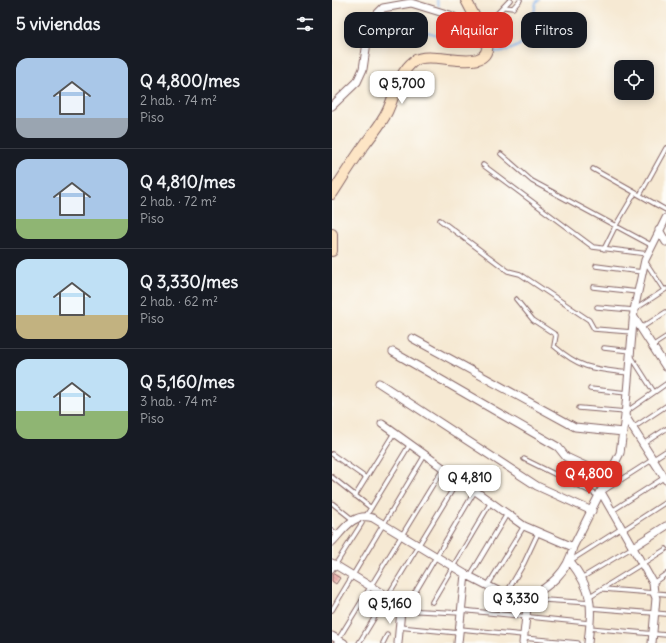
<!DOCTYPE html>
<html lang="es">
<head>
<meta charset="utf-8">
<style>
  :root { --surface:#171b24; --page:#20242c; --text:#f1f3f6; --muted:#9ea1a6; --line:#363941; --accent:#d93025 }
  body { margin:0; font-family:Delius,sans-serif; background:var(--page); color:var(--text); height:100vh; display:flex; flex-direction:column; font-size:15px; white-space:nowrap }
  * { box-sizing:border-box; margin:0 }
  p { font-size:13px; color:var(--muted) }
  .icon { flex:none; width:22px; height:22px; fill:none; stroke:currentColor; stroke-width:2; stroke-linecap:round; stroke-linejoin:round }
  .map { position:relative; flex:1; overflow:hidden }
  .panel { display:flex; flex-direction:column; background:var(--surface); width:332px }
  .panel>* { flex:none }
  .hud { position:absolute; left:12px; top:12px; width:262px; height:36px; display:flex; gap:8px }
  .fabs { position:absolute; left:282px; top:60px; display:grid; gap:8px }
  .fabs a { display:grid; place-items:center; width:40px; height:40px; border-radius:8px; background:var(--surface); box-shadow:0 2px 10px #0003; font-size:20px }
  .price { position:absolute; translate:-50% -34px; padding:0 9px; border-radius:8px; background:#fff; color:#222; font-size:13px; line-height:26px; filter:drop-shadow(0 1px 2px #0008) }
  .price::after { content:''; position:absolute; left:50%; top:24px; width:12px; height:9px; margin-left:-6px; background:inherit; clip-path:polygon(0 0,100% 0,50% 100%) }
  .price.active { background:var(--accent); color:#fff }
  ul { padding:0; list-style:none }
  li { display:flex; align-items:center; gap:12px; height:100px; padding:0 16px }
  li+li { border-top:1px solid var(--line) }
  li span { display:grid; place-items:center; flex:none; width:112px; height:80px; border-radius:12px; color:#555 }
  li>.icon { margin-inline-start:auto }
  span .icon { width:48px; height:48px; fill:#fffc; stroke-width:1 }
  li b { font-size:17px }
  h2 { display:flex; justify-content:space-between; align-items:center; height:48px; padding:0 16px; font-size:17px }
  .tag { padding:0 14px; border-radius:12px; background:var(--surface); box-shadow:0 2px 10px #0003; font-size:14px; line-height:36px }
  .tag.active { background:var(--accent); color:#fff }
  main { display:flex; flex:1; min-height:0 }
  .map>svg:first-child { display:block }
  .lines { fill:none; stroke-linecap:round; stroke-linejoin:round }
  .stream { stroke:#82b4ee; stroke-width:2 }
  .building { fill:url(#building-cross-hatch) }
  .lane-casing { stroke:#866666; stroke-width:5.5 }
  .street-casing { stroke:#866666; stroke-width:9 }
  .secondary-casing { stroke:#866666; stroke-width:12 }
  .lane { stroke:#fff; stroke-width:3.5 }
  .street { stroke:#fff; stroke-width:7 }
  .secondary { stroke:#fde5c5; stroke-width:10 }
</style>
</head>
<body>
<main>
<section class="panel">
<h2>5 viviendas<svg class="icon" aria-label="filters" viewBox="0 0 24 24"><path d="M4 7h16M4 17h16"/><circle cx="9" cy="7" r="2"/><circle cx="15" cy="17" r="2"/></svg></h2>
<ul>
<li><span style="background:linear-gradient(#a9c7e8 75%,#9aa5b1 0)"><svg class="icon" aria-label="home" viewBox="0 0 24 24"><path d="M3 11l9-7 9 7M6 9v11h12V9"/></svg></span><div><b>Q 4,800/mes</b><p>2 hab. · 74 m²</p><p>Piso</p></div></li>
<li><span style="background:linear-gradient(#a9c7e8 75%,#8fb573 0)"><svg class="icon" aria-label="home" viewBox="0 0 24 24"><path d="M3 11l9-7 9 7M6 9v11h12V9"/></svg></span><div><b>Q 4,810/mes</b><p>2 hab. · 72 m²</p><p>Piso</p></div></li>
<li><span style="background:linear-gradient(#bfe0f5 70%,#c2b280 0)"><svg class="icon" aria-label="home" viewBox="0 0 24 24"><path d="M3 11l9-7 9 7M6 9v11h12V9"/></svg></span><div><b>Q 3,330/mes</b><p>2 hab. · 62 m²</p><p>Piso</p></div></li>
<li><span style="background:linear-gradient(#bfe0f5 65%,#8fb573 0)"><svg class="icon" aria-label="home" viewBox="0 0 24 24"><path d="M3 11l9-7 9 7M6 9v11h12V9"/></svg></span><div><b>Q 5,160/mes</b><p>3 hab. · 74 m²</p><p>Piso</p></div></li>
</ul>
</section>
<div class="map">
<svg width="334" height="643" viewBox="0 0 334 643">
  <defs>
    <pattern id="building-cross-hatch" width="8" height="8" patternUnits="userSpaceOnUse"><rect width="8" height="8" fill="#f2a19e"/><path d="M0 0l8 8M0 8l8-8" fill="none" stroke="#c68381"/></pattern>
  </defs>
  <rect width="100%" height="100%" fill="#fdfcf7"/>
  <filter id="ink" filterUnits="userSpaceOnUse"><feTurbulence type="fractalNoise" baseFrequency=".025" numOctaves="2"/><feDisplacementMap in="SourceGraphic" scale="8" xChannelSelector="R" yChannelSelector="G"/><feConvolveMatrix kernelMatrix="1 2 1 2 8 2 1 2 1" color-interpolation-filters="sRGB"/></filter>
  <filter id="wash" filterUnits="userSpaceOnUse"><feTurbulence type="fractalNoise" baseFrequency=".012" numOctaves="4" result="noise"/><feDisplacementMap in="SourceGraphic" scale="16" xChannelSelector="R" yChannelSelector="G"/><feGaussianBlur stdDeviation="0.9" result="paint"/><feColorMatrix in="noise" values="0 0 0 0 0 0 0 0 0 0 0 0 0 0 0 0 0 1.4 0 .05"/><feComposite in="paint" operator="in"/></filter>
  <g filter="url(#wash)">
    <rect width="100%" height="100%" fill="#f6e9d3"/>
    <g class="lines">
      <path class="stream" d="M105,0L107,6
        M112,17L119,37
        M74,26L152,48
        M158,50C174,55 185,47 198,38L204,2L207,0"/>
    </g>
    <g id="blocks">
      <path class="building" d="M0,573L8,578L4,584L0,581Z"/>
    </g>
  </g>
  <g filter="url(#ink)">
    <use href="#blocks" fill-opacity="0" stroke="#866666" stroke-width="1"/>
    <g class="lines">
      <g class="lane-casing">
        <path id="lane" d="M173,7L181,8L188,0
          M150,27L159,20L178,0
          M169,154L200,181L319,245
          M151,165L261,247L316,254
          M261,169L334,210
          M308,195L334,148
          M108,220L176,271L188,274L257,320L262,329L300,332
          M272,249L284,225L303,193
          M313,261L332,290
          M264,266L310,272
          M261,287L306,292
          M184,299L201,320L224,335L222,346C250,370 262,369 297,373
          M265,307L302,310L334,289
          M309,328L334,312
          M320,346L334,337
          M272,348L298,351
          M299,356L322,392
          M258,389L295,393
          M247,408L294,412L334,384
          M301,428L334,406
          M311,444L334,429
          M0,454L34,478
          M192,459L267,496
          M0,477L39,508
          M270,492L334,451
          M23,496L62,433
          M0,503L20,519
          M280,511L333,477
          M34,516L78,444
          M0,530L6,535
          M291,530L334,502
          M238,561L290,528
          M0,570L30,523
          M138,576L175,514
          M251,577L301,547
          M321,583L334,574
          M156,585L192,526
          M272,589L334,594
          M174,594L192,563L206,533
          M81,596L143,491
          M258,596L334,549
          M197,599L259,603
          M100,602L159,502
          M259,608L334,614
          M0,610L93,455
          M69,610L129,613
          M129,610L257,623
          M67,627L127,633
          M257,628L334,635
          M128,629L191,635
          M191,638L246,643
          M4,643L111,468
          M27,643L127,479
          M51,643L55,635"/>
      </g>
      <g class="street-casing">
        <path id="street" d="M0,106L25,82L31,69L37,29L46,13L51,8L79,3L118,15L131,22L146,23
          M327,230L334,242
          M301,316L334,367
          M80,338L243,427L291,432
          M61,352L226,447L234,457L277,477
          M47,383L205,486L260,511
          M293,416L334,480
          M50,424L192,526L241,547
          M269,492L321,583L322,593L324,598L320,643
          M0,542C12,529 22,512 41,518L133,574L170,593L196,599C217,586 236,573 241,547L288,453L293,416L302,310L313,260L334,218
          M301,547L334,526
          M238,561C262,592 260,606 256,643
          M0,563L66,603L69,610L66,643
          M0,636L12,643
          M126,643L133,574
          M191,643L196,599"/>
      </g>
      <g class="secondary-casing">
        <path id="secondary" d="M0,194C11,177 22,159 34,143C41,133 50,123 55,112C63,96 66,73 82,61C100,48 161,79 155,40L134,0
          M0,234V251"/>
      </g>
      <use href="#lane" class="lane"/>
      <use href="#street" class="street"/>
      <use href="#secondary" class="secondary"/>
    </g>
  </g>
</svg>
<div class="fabs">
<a><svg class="icon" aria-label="locate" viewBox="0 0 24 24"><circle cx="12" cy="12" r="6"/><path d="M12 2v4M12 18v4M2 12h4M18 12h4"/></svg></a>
</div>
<b class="price" style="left:70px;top:105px">Q 5,700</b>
<b class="price active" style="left:257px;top:495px">Q 4,800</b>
<b class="price" style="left:138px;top:499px">Q 4,810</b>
<b class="price" style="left:184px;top:620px">Q 3,330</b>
<b class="price" style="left:58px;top:625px">Q 5,160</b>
<div class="hud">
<a class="tag">Comprar</a>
<a class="tag active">Alquilar</a>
<a class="tag">Filtros</a>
</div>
</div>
</main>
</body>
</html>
